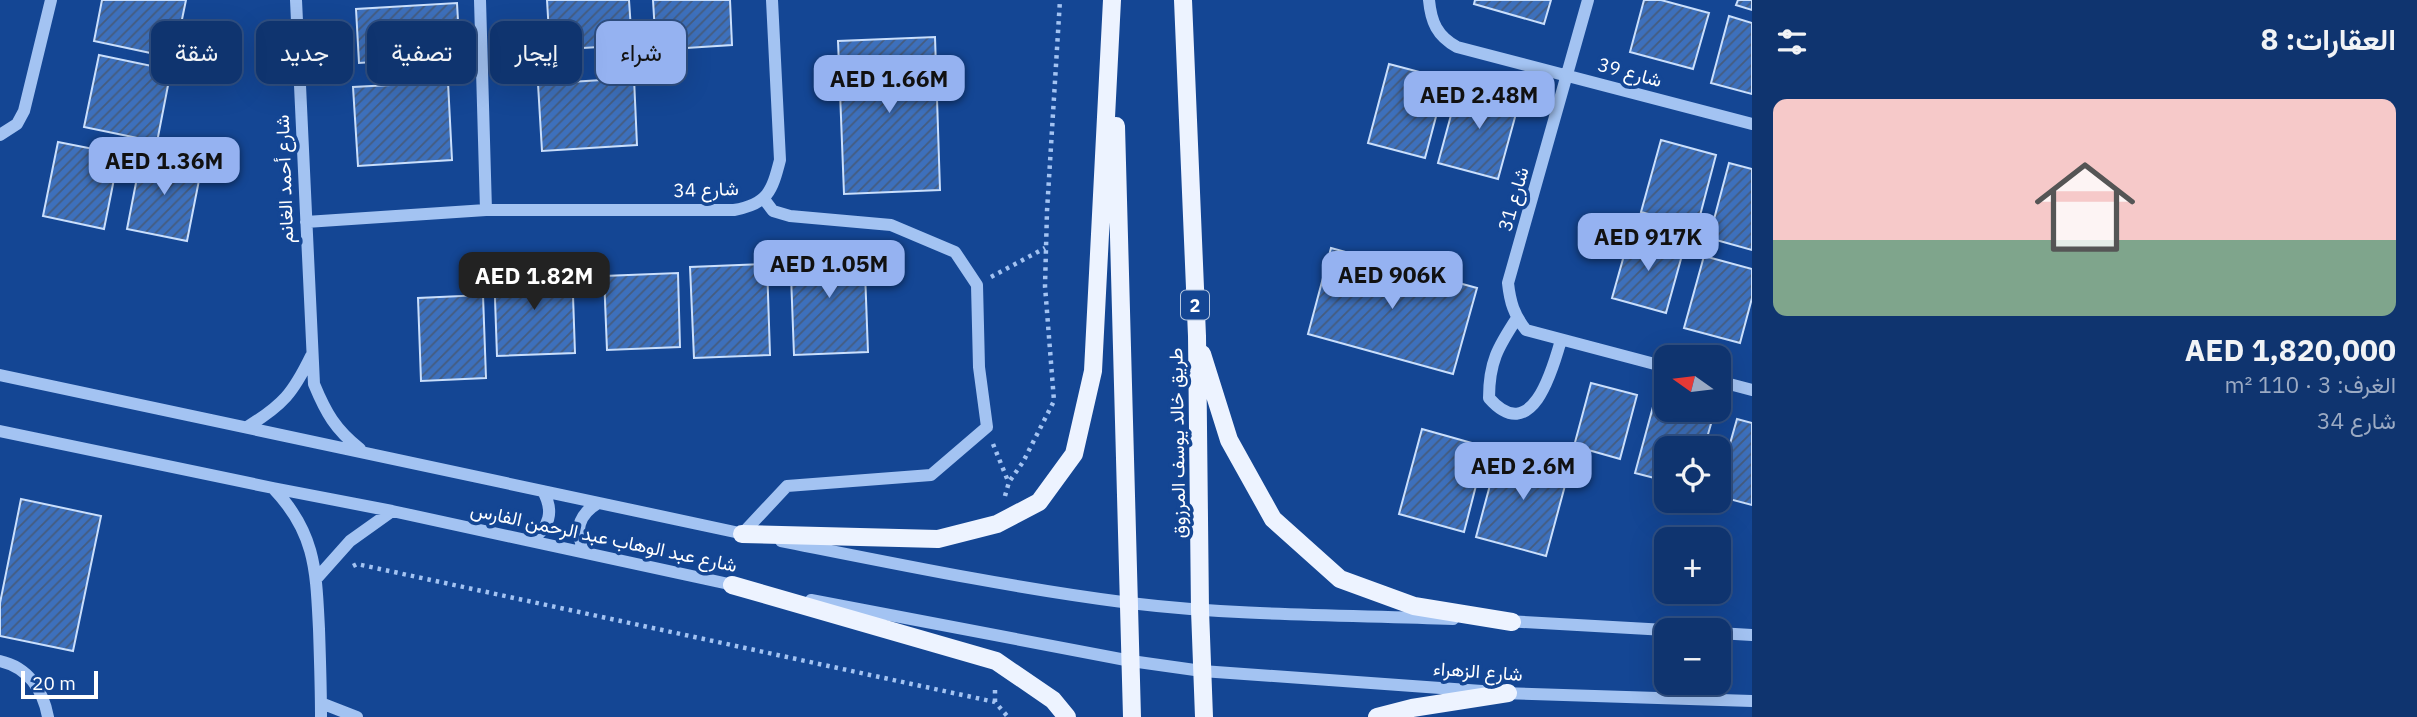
<!DOCTYPE html>
<html lang="ar">
<head>
<meta charset="utf-8">
<style>
  :root { --surface:#0f346f; --page:#1d3f77; --text:#f1f3f6; --muted:#9baac3; --line:#2f4f82; --accent:#95b2f1 }
  body { margin:0; font-family:"IBM Plex Sans",Vazirmatn,sans-serif; background:var(--page); color:var(--text); direction:rtl; height:100vh; display:flex; flex-direction:column; font-size:26px; white-space:nowrap }
  * { box-sizing:border-box; margin:0 }
  p { font-size:23px; color:var(--muted) }
  .icon { flex:none; width:38px; height:38px; fill:none; stroke:currentColor; stroke-width:2; stroke-linecap:round; stroke-linejoin:round }
  .map { position:relative; flex:1; overflow:hidden; direction:ltr }
  .details { display:flex; flex-direction:column; background:var(--surface); width:665px }
  .details>* { flex:none }
  .hud { position:absolute; left:21px; top:21px; width:665px; height:63px; direction:rtl; display:flex; gap:14px }
  .needle { width:46px; rotate:284deg }
  .controls { position:absolute; left:1654px; top:345px; display:grid; gap:14px }
  .controls a { display:grid; place-items:center; width:77px; height:77px; border-radius:14px; background:var(--surface); box-shadow:0 7px 28px #0002,0 0 0 2px var(--line); font-size:35px }
  .scale { position:absolute; left:21px; bottom:18px; width:77px; box-sizing:border-box; padding-left:7px; border:4px solid #fff; border-top:0; font-size:19px; line-height:24px; white-space:nowrap; color:#fff; -webkit-text-stroke:5px #144694; paint-order:stroke }
  .price { position:absolute; translate:-50% -60px; padding:0 16px; border-radius:14px; background:var(--accent); color:#111; font-size:23px; line-height:46px; filter:drop-shadow(0 2px 4px #0008) }
  .price::after { content:''; position:absolute; left:50%; top:42px; width:21px; height:16px; margin-left:-10px; background:inherit; clip-path:polygon(0 0,100% 0,50% 100%) }
  .price.current { background:#222; color:#fff }
  ul { padding:0; list-style:none }
  li { display:grid; align-content:center; gap:14px; height:371px; padding:0 21px }
  li+li { border-top:2px solid var(--line) }
  li span { display:grid; place-items:center; height:217px; border-radius:14px; color:#555 }
  li>.icon { margin-inline-start:auto }
  span .icon { width:126px; height:126px; fill:#fffc; stroke-width:1 }
  li b { font-size:30px }
  h2 { display:flex; justify-content:space-between; align-items:center; height:84px; padding:0 21px; font-size:30px }
  .chip { padding:0 24px; border-radius:14px; background:var(--surface); box-shadow:0 7px 28px #0002,0 0 0 2px var(--line); font-size:24px; line-height:63px }
  .chip.current { background:var(--accent); color:#111 }
  main { display:flex; flex:1; min-height:0 }
  .map>svg:first-child { display:block }
  .building { fill:url(#building-hatch); stroke:#cadffc; stroke-width:2 }
  .lines { fill:none; stroke-linecap:round; stroke-linejoin:round }
  .path { stroke:#a3c3f2; stroke-width:4.5; stroke-dasharray:3.5 5; stroke-linecap:butt }
  .minor { stroke:#a3c3f2; stroke-width:12 }
  .major { stroke:#edf3ff; stroke-width:18 }
  .labels { text-anchor:middle; dominant-baseline:central; stroke-width:7; stroke-linejoin:round; paint-order:stroke }
  .shield { fill:#144694; stroke:#b8c8df; stroke-width:2 }
  .shield-label { font-size:18px; font-weight:bold; fill:#fff }
  .street-label { font-size:19px; fill:#fff; stroke:#144694 }
</style>
</head>
<body>
<main>
<section class="details">
<h2>العقارات: 8<svg class="icon" aria-label="filters" viewBox="0 0 24 24"><path d="M4 7h16M4 17h16"/><circle cx="9" cy="7" r="2"/><circle cx="15" cy="17" r="2"/></svg></h2>
<ul>
<li><span style="background:linear-gradient(#f6c9c9 65%,#7fa58c 0)"><svg class="icon" aria-label="home" viewBox="0 0 24 24"><path d="M3 11l9-7 9 7M6 9v11h12V9"/></svg></span><div><b>AED 1,820,000</b><p>الغرف: 3 · 110 m²</p><p>شارع 34</p></div></li>
</ul>
</section>
<div class="map">
<svg width="1752" height="717" viewBox="0 0 1752 717">
  <defs>
    <pattern id="building-hatch" width="6" height="6" patternUnits="userSpaceOnUse" patternTransform="scale(1.75)"><rect width="6" height="6" fill="#3d70bc"/><path d="M-1 1l2-2M0 6l6-6M5 7l2-2" fill="none" stroke="#455c7e"/></pattern>
  </defs>
  <rect width="100%" height="100%" fill="#144694"/>
  <path class="building" d="M102,0H186L174,58L94,41Z
    M547,0H629L632,45L550,50Z
    M653,0H730L732,45L656,50Z
    M1475,0H1551L1544,24L1474,4Z
    M1644,0H1661L1709,13L1693,69L1630,52Z
    M1738,0H1752V10L1736,5Z
    M457,3L460,56L359,63L356,9Z
    M1729,16L1752,23V94L1711,83Z
    M935,37L940,190L844,194L838,41Z
    M99,55L171,70L157,142L84,127Z
    M1389,64L1446,79L1425,158L1368,143Z
    M634,78L637,145L542,151L538,84Z
    M448,82L452,160L358,166L353,87Z
    M1460,82L1520,99L1498,179L1438,163Z
    M1661,140L1716,155L1697,227L1641,212Z
    M58,142L119,154L104,229L43,216Z
    M142,152L202,165L187,241L127,229Z
    M1729,163L1752,169V250L1709,238Z
    M1630,234L1684,248L1666,313L1612,298Z
    M864,245L868,352L794,355L790,249Z
    M1331,248L1477,288L1453,374L1308,334Z
    M1704,256L1752,269V298L1740,343L1684,328Z
    M767,264L770,355L694,358L690,267Z
    M572,267L575,353L497,356L494,270Z
    M678,273L680,347L607,350L604,276Z
    M483,295L486,378L421,381L418,298Z
    M1591,383L1637,395L1620,459L1574,446Z
    M1657,392L1666,394V410H1715L1704,448H1666V481L1635,473Z
    M1737,419L1752,423V505L1718,496V486Z
    M1422,429L1486,447L1464,532L1399,514Z
    M1500,448L1570,467L1546,556L1476,537Z
    M21,499L101,516L73,651L0,636V603Z"/>
  <g class="lines">
    <path class="path" d="M991,277L1045,248
      M993,444L1008,481
      M1005,496L1009,482L1023,462L1054,401L1045,286L1047,211L1060,0
      M353,566L357,564L995,702L1008,717
      M995,702V685"/>
    <path class="minor" d="M296,0L314,384C326,413 335,429 360,449
      M480,0L486,210
      M1429,0C1431,22 1437,36 1457,47L1752,124
      M1588,0L1508,283C1510,302 1514,315 1526,330L1666,367
      M0,135L17,124L24,111L51,0
      M306,222L486,210H734C768,204 772,191 780,160L772,0
      M1517,318C1498,347 1489,362 1489,398C1531,446 1552,372 1561,340
      M0,375L749,535
      M1718,381L1752,390
      M247,427C283,405 293,393 311,356
      M0,431L273,488L392,511L738,586
      M273,488C316,533 316,571 319,629C320,659 321,688 321,717
      M742,534L787,486L931,475L987,427L979,367L977,285L955,252L891,225L790,216L773,211L764,199
      M531,540C550,527 554,511 543,491
      M781,541C897,564 1013,588 1130,603C1237,616 1346,615 1453,619
      M585,552C574,531 578,515 598,503
      M317,578L350,541L392,511
      M811,600L1131,661L1202,671L1482,691
      M1506,621L1666,630
      M1718,633L1752,635
      M0,661C28,667 43,690 48,717
      M1501,693L1752,701
      M321,703L357,717"/>
    <path class="major" d="M1183,0L1197,336L1200,610L1204,717
      M1116,126L1132,717
      M1202,354L1229,440L1273,519L1340,579L1414,606L1512,622
      M742,534L938,539L997,524L1039,502L1074,454L1093,371L1112,0
      M732,585L996,661L1053,700L1067,717
      M1377,717L1412,708L1508,693"/>
  </g>
  <g class="labels">
    <rect class="shield" x="1181" y="290.5" width="28" height="29" rx="5"/>
    <g class="shield-label">
      <text x="1195" y="305">2</text>
    </g>
    <g class="street-label">
      <text transform="translate(1630 72) rotate(15)">شارع 39</text>
      <text transform="translate(284 179) rotate(-92)">شارع أحمد الغانم</text>
      <text transform="translate(706 189) rotate(-2)">شارع 34</text>
      <text transform="translate(1513 199) rotate(-74)">شارع 31</text>
      <text transform="translate(1177 443) rotate(-91)">طريق خالد يوسف المرزوق</text>
      <text transform="translate(604 537) rotate(12)">شارع عبد الوهاب عبد الرحمن الفارس</text>
      <text transform="translate(1478 671) rotate(4)">شارع الزهراء</text>
    </g>
  </g>
</svg>
<div class="controls">
<a><svg class="needle" viewBox="-14 -14 28 28"><path d="M0-13l5 13h-10z" fill="#e53935"/><path d="M0 13l5-13h-10z" fill="#9baac3"/></svg></a>
<a><svg class="icon" aria-label="locate" viewBox="0 0 24 24"><circle cx="12" cy="12" r="6"/><path d="M12 2v4M12 18v4M2 12h4M18 12h4"/></svg></a>
<a>+</a>
<a>−</a>
</div>
<div class="scale">20 m</div>
<b class="price" style="left:889px;top:115px">AED 1.66M</b>
<b class="price" style="left:1479px;top:131px">AED 2.48M</b>
<b class="price" style="left:164px;top:197px">AED 1.36M</b>
<b class="price" style="left:1648px;top:273px">AED 917K</b>
<b class="price" style="left:829px;top:300px">AED 1.05M</b>
<b class="price" style="left:1392px;top:311px">AED 906K</b>
<b class="price current" style="left:534px;top:312px">AED 1.82M</b>
<b class="price" style="left:1523px;top:502px">AED 2.6M</b>
<div class="hud">
<a class="chip current">شراء</a>
<a class="chip">إيجار</a>
<a class="chip">تصفية</a>
<a class="chip">جديد</a>
<a class="chip">شقة</a>
</div>
</div>
</main>
</body>
</html>
